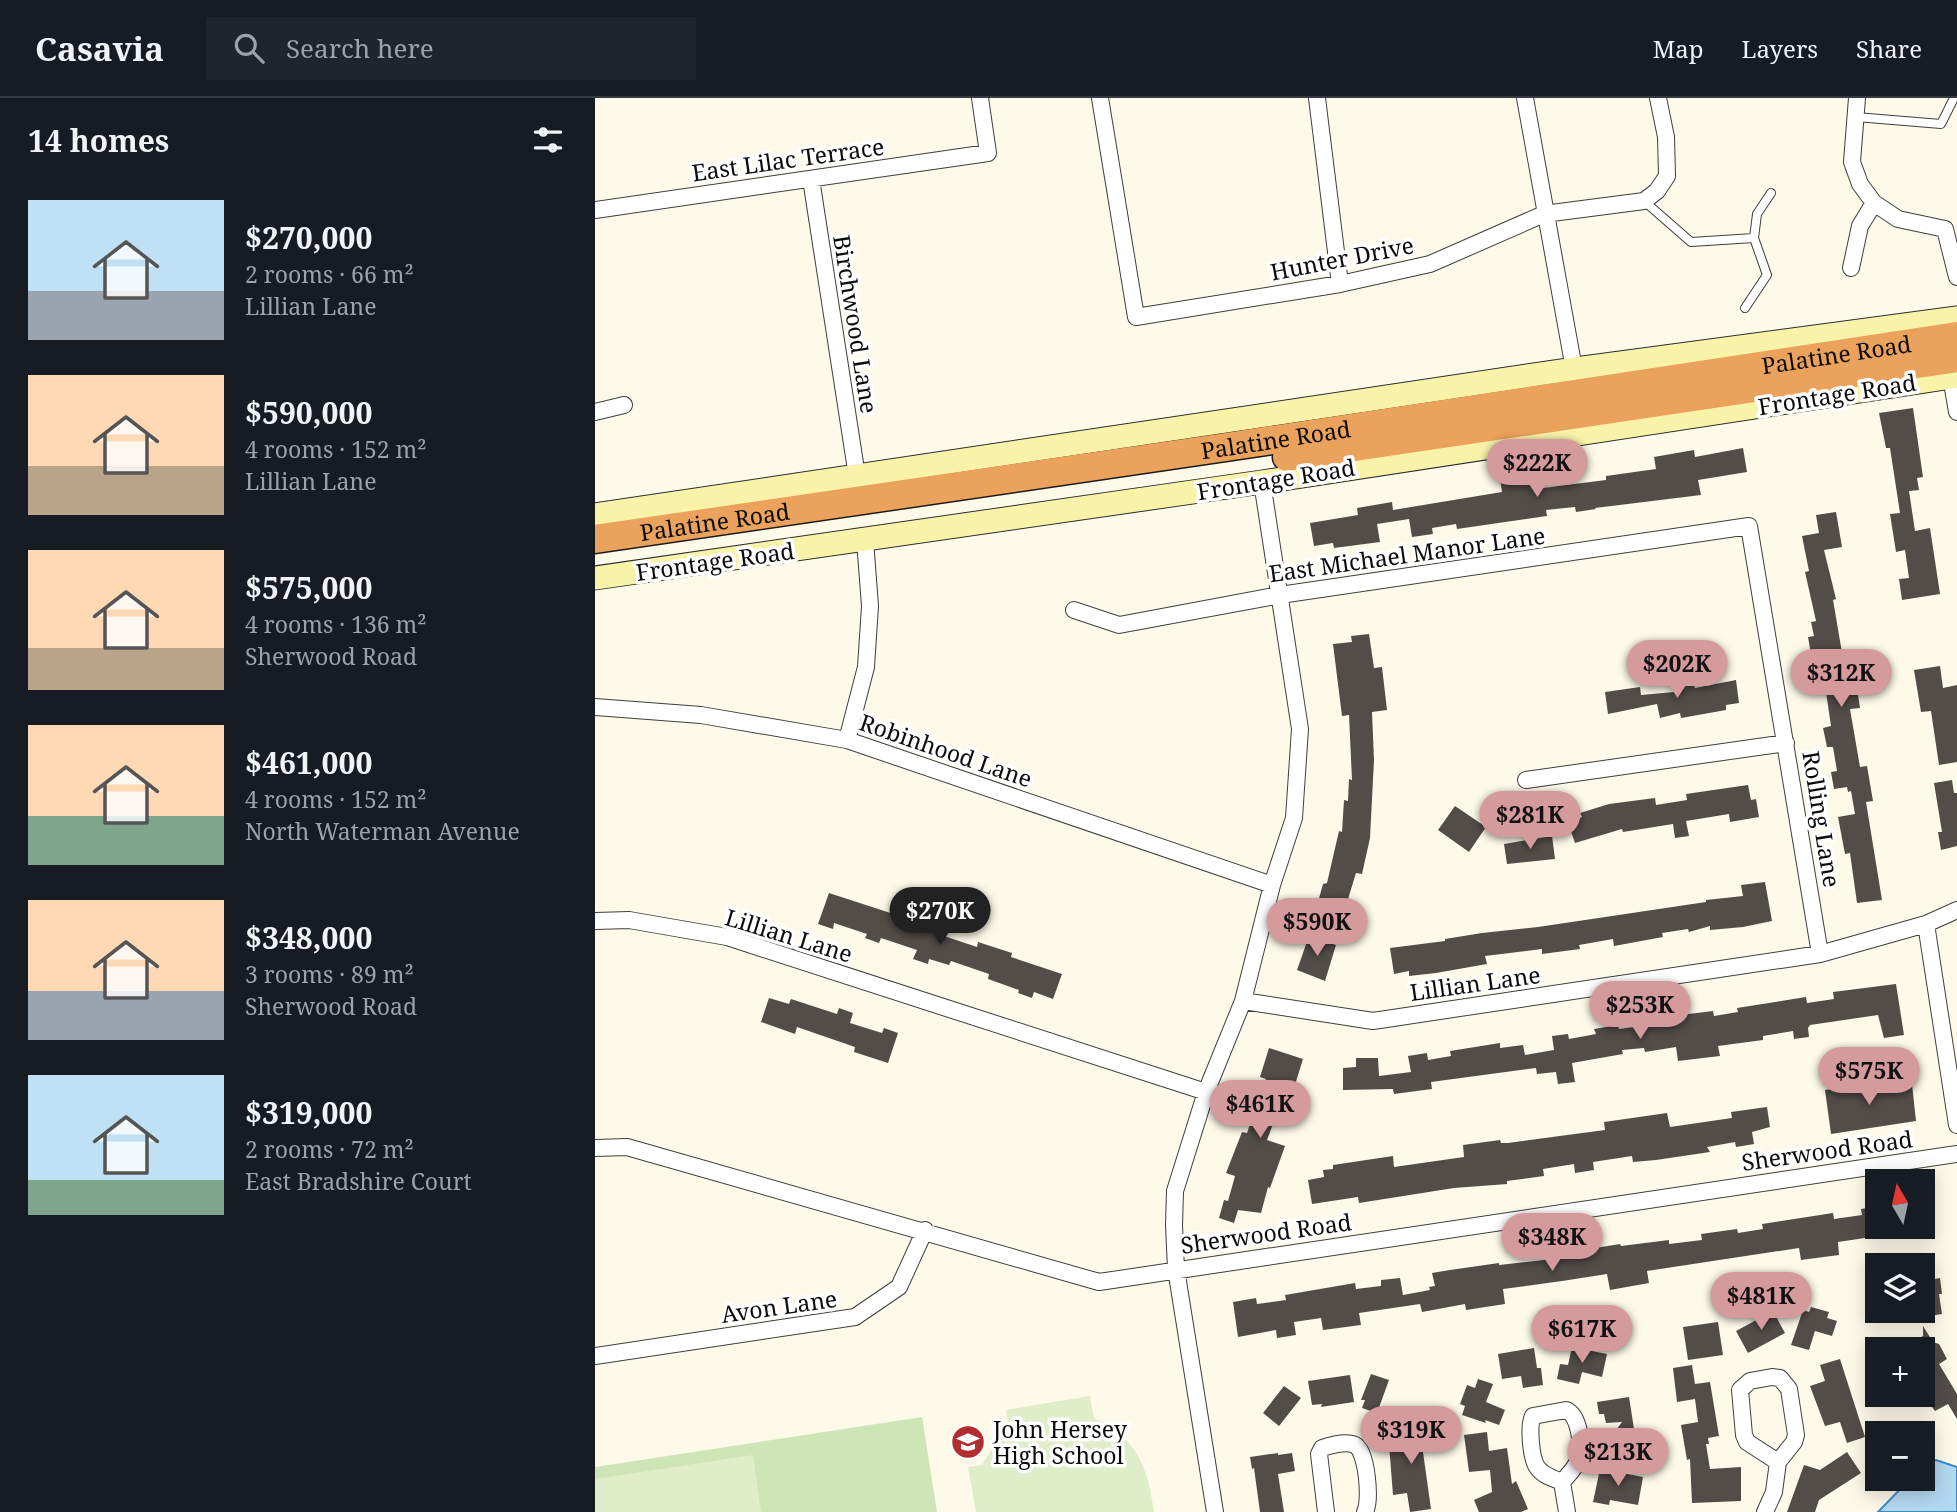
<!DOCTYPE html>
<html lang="en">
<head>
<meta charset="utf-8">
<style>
  :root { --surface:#171b24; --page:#20242c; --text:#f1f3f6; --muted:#9ea1a6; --line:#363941; --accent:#d49a9c }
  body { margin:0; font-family:"Noto Serif",serif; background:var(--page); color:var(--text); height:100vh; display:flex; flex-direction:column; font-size:26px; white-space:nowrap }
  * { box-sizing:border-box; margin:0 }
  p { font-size:23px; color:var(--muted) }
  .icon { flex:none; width:38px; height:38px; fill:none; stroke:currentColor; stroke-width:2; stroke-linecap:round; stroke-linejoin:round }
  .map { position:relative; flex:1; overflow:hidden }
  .drawer { display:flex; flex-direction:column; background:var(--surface); width:595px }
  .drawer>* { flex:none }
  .needle { width:46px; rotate:351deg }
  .tools { position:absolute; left:1270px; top:1071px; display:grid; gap:14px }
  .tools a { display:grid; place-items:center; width:70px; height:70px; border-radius:0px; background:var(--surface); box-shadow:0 4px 18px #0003; font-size:35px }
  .price { position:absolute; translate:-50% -60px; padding:0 16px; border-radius:24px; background:var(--accent); color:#111; font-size:23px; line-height:46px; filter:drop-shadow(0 2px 4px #0008) }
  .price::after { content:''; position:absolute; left:50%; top:42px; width:21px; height:16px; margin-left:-10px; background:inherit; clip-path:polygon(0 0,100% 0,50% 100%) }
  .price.selected { background:#222; color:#fff }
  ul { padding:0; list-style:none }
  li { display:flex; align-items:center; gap:21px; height:175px; padding:0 28px }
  li span { display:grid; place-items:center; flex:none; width:196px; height:140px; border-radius:0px; color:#555 }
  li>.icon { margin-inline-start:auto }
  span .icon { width:84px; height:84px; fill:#fffc; stroke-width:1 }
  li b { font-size:30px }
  h2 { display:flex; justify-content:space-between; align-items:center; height:84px; padding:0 28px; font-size:30px }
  header { display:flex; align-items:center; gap:42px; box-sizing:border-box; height:98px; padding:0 35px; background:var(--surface); border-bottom:2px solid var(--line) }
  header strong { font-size:33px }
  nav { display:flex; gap:38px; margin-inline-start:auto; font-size:24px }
  .search { width:490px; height:63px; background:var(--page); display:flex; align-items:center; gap:18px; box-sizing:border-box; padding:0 24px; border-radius:0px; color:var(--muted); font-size:26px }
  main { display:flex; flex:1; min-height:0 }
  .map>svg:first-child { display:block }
  .green { fill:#cde5b7 }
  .pitch { fill:#dfedc8 }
  .water { fill:#b3d8f1; stroke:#3f8ac3; stroke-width:2 }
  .building { fill:#534d48 }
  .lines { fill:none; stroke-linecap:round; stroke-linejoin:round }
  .lane-casing { stroke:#3e3e3e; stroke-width:10 }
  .street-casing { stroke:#3e3e3e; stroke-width:18 }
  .secondary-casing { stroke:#2d2d2d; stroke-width:25 }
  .highway-casing { stroke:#1c1c1c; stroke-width:31 }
  .lane { stroke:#fff; stroke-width:8 }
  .street { stroke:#fff; stroke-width:16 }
  .secondary { stroke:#f9f3aa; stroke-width:23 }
  .highway { stroke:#eaa25c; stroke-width:28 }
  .labels { text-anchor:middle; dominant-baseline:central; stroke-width:7; stroke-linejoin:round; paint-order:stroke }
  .street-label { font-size:23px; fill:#0b0b0b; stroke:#fff }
  .poi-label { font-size:23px; fill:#0b0b0b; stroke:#fff; text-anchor:start }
</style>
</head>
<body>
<header>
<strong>Casavia</strong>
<div class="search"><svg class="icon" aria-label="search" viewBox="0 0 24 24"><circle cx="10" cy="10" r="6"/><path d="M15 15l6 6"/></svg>Search here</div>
<nav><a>Map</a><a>Layers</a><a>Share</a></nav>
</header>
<main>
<section class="drawer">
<h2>14 homes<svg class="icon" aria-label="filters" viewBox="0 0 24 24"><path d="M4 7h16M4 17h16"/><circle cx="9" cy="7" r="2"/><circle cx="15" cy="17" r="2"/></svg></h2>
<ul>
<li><span style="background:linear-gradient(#bfe0f5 65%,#9aa5b1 0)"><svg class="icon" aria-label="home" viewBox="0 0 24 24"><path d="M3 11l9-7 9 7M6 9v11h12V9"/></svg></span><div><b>$270,000</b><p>2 rooms · 66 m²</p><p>Lillian Lane</p></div></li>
<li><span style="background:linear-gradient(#ffd9b3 65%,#b9a48a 0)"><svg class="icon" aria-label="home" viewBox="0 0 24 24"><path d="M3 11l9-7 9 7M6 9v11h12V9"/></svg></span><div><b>$590,000</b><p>4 rooms · 152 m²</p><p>Lillian Lane</p></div></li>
<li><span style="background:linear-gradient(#ffd9b3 70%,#b9a48a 0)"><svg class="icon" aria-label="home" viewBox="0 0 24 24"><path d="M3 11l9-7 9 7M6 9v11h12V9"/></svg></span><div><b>$575,000</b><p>4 rooms · 136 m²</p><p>Sherwood Road</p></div></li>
<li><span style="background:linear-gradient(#ffd9b3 65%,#7fa58c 0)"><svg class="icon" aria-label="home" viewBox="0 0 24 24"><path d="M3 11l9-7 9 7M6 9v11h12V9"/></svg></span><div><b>$461,000</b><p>4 rooms · 152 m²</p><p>North Waterman Avenue</p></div></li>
<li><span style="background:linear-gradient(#ffd9b3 65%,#9aa5b1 0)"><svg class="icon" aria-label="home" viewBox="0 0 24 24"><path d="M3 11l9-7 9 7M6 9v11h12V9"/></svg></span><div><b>$348,000</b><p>3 rooms · 89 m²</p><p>Sherwood Road</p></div></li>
<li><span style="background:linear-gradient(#bfe0f5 75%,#7fa58c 0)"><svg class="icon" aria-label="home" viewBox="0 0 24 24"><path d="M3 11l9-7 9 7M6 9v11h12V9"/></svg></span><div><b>$319,000</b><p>2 rooms · 72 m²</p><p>East Bradshire Court</p></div></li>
</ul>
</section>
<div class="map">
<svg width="1362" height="1414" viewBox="0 0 1362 1414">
  <rect width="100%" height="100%" fill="#fefaea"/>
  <path class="green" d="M327,1319L342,1414H0V1369Z"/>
  <path class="pitch" d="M495,1298L499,1320C543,1342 552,1367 559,1414H381L373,1369L387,1367L404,1340L414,1333L411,1312Z
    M158,1357L166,1414H0V1381Z"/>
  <path class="water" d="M1341,1362L1362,1369V1414H1283L1315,1381H1328V1367Z"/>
  <path class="building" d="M1318,310L1328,379L1322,380L1324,392L1314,393L1320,433L1335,430L1345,496L1307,502L1304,481L1314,480L1310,452L1301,454L1295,416L1305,415L1295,350H1291L1284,315Z
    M1148,350L1152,374L1103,382L1106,397L1000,410L1001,411L981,414L980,409L951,412L952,418L862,431L861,426L837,430L838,436L817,439L814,421L782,426L785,444L739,450L738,445L719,448L715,425L763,417L762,410L797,404L798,412L907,394L905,381L945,375L948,390L1011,382V378L1061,371L1059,359L1099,352L1100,359Z
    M1241,414L1247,449L1229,452L1241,501L1238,502L1250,572L1259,570L1265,610L1255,611L1265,669L1272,668L1278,703L1271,704L1287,802L1262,805L1255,755L1250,756L1243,719L1260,716L1256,693L1253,694L1252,689L1239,691L1236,674L1242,673L1238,649H1232L1228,630L1236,628L1227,567L1218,568L1213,539L1219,538L1216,524L1221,523L1210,474L1214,473L1207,438L1224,435L1221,417Z
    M774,536L779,570L787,569L792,612L777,614L779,662L775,740L767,776L761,775L746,824L724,817L727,805L723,804L728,786L732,785L744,733L747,734L749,702L753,703L754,681L757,682L754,617L747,618L738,546L757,544L756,538Z
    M1345,568L1348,590L1362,587V664L1344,667L1336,613L1326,614L1319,572Z
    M1141,582L1144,605L1131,607V612L1086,620L1085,615L1065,620L1062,606L1013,616L1010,594L1045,589L1046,597L1079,594V590L1099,587L1100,590Z
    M1357,682L1359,695H1362V748L1346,752L1343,734H1347L1339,685Z
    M1153,687L1156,702L1161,701L1164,719L1135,724L1134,716L1091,723L1094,738L1080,740L1078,726L1028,734L1027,731L980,745L973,725L987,719L985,715L1014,706L1060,700L1061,707L1092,702L1091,696Z
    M860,708L891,729L874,754L843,732Z
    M957,738L960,761L912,766L909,746Z
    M1170,784L1177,823L1148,829L1115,832V828L1094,834L1093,831L1067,835L1068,839L1019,848L1018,841L984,847L985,851L947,856V851L890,858L892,866L841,875L814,878V873L799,876L795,850L850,843V841L887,835L943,829L1111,804V802L1148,798L1146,787Z
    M234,795L314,821L313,826L382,849L383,844L417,855L416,859L467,876L458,901L439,894L437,900L423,895L424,892L393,881L394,876L356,863L354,867L334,861L333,866L318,861L322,852L286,840L284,845L270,840L272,836L239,825L238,831L223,826Z
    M714,838L741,847L730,883L702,872Z
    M1301,886L1309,937L1289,940L1283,917L1215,927L1213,930L1214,939L1199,941L1198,933L1168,938V942L1123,948L1125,958L1083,963L1081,949L1050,954L1049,950L1027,952L1028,956L977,965L980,984L963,986L961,974L942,976L941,970L836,984L837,991L799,996L798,991L748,992V970L761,969V960H783L784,978L816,974L813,958L832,955L833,962L856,958L855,953L905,945V950L928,947L930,957L959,952L957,938L973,936L974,941L1001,936L999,931L1023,927L1024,931L1047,928V925L1077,921V918L1118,913L1119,918L1143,914L1142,910L1211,899L1212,905L1239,901L1238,894Z
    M174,900L194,906L196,901L242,916L244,910L258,915L255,925L287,935L289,930L303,935L293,965L259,954L260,949L202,929L200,936L166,924Z
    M674,950L708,961L699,990L692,988L672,1042L690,1048L675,1090L673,1089L666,1115L643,1112L639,1125L624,1120L629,1102L633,1103L640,1078L631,1075L647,1034L652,1035L671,981L665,979Z
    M1271,986L1272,992L1317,986L1321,1023L1236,1036L1230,992Z
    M1172,1009L1175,1029L1157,1034L1159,1046L1141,1049L1140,1044L1112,1049L1115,1054L1061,1062L1038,1064L1037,1058L998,1064L999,1072L980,1075L979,1066L948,1071L949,1078L912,1083V1086L859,1090L764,1105L763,1099L717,1106L713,1082L729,1079L728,1072L738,1071V1067L798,1058L799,1069L869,1059L868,1047L905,1042L906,1045H913L1010,1032L1009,1024L1072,1015L1075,1029L1137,1020L1136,1014Z
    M1283,1108V1138L1243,1144L1244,1157L1206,1162L1204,1150L1098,1166L1052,1173L1054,1185L1015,1192L1012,1176L967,1183L908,1191L910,1206L871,1212L870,1206L827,1214L825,1206L764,1215L766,1227L728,1232L726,1220L699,1224L701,1237L682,1240L681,1232L643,1239L638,1204L661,1200L662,1206L691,1202L690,1197L760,1185L761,1191L786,1188V1182L805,1180L808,1197L835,1192L834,1189L840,1188L837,1175L855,1172L904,1165V1167L977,1159L976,1154L1025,1146L1026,1148L1074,1142V1146L1107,1142L1106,1136L1142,1131L1143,1135L1168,1131L1167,1126L1238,1115L1239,1121L1267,1117L1266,1111Z
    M1345,1180L1347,1196H1344L1347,1216L1328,1219V1183Z
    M1216,1209L1234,1214L1232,1220L1242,1223L1237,1238L1220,1233L1214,1252L1196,1247L1208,1212L1214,1214Z
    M1178,1213L1190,1235L1153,1255L1141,1233Z
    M1123,1224L1128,1257L1093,1262L1088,1229Z
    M1328,1228L1338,1244L1344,1246L1352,1261L1344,1266L1362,1296V1321L1353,1306L1340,1313L1328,1297V1251H1305L1328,1238Z
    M977,1249L1012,1256L1007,1279L987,1274L984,1286L962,1281L965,1266L973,1267Z
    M939,1250L942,1270H946L948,1287L928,1290L926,1278L907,1281L903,1256Z
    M1245,1261L1270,1339L1252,1345L1245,1324L1230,1328L1215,1288L1230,1283L1225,1267Z
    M1097,1267L1100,1286L1115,1284L1124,1338L1113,1340L1114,1346H1111L1115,1371L1146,1369V1403L1097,1405L1095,1361L1092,1362L1086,1327L1103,1324L1100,1301L1082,1304L1078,1270Z
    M776,1276L794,1282L782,1315L767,1310L770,1302H766Z
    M755,1277L759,1304L726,1309L727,1306L717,1307L713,1283Z
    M883,1281L898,1286L891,1304L910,1312L904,1327L890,1322L891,1325L867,1317L870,1308L865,1306L872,1287L880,1290Z
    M689,1288L706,1300L684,1328L668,1315Z
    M1034,1299L1042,1350L1015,1351L1013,1343L1027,1324L1011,1325L1009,1316H1004L1002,1304Z
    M827,1320L831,1354H828L836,1411L815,1414L812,1395L798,1397L794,1346L808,1344L806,1322Z
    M892,1334L894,1353L912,1350L917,1386L921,1383L933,1411L926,1414H884L879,1402L897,1394L895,1372L874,1374L869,1337Z
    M1252,1354L1266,1375L1224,1402L1220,1414H1192L1209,1367L1225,1372Z
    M683,1355V1357L697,1355L700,1373L683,1376L689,1414H665L659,1370L657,1371L655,1359Z
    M1005,1371L1048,1379L1043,1407L1015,1402L1014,1407L998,1404Z"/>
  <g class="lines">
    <g class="lane-casing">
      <path id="lane" d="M1261,19L1346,26L1359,0
        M1049,103L1096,144L1159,140L1172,177L1150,210
        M1159,140L1162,116L1176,95"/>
    </g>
    <g class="street-casing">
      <path id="street" d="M505,0L541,219L745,186L835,166L949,116L1049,103L1062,93L1072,78L1071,39L1063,0
        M722,0L745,186
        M930,0L979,271
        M1262,0L1257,64L1265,86L1279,105L1303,121L1350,131L1362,179
        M216,81L262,378
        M0,112L393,55L385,0
        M1256,170L1265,128L1279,105
        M1356,279L1362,314
        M0,314L29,307
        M479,512L524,527L685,497L1154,428L1225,856
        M0,609L106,617L252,642L677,787
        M252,642L271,569L275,508L270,442
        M931,682L1191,645
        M0,823L34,822L132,839L611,994
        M1331,826L1362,1027
        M648,903L778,923L1225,856L1331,826L1362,812
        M0,1050L32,1049L504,1184L1362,1056
        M0,1258L260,1219L304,1189L330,1132
        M971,1312C984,1317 988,1347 984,1360C981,1370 973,1377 967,1384C958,1380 948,1378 942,1369C936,1360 933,1328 938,1318Z
        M967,1384L972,1414
        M620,1414L581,1171L579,1127L580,1093L611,994L648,903L677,787L699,720L705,631L667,384
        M731,1414L724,1356L727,1350C736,1347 752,1343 760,1347C772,1353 776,1402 770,1414
        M1170,1414L1179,1394L1183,1364L1199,1344L1201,1337L1194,1291L1185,1280L1177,1279L1155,1283L1145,1292L1149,1337L1152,1344L1183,1364"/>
    </g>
    <g class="secondary-casing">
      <path id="secondary" d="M0,417L979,271L1362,220
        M0,480L667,384L1362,278"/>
    </g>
    <g class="highway-casing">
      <g id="highway">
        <path d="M692,359L1362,260"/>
        <path id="s1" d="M0,441L631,349L1362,238"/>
      </g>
    </g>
    <use href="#lane" class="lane"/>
    <use href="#street" class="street"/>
    <use href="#secondary" class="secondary"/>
    <use href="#highway" class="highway"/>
  </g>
  <defs>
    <g id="school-disc" transform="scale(1.75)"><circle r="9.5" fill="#b12d2f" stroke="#fff"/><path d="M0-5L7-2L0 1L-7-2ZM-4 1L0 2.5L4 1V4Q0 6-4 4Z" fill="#fff"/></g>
  </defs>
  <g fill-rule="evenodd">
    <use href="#school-disc" x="373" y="1344"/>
  </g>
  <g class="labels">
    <g class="street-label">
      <text transform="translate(193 61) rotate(-8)">East Lilac Terrace</text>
      <text transform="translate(747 160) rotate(-11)">Hunter Drive</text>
      <text transform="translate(261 226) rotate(81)">Birchwood Lane</text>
      <text stroke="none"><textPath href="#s1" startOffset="1255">Palatine Road</textPath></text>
      <text transform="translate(1242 296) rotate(-9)">Frontage Road</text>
      <text stroke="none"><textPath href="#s1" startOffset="688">Palatine Road</textPath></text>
      <text transform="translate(681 381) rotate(-9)">Frontage Road</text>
      <text stroke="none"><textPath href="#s1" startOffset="121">Palatine Road</textPath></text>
      <text transform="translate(812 456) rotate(-8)">East Michael Manor Lane</text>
      <text transform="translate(120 463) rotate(-8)">Frontage Road</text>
      <text transform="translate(351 652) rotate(19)">Robinhood Lane</text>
      <text transform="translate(1227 721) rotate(81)">Rolling Lane</text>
      <text transform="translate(194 837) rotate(17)">Lillian Lane</text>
      <text transform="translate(880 885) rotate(-8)">Lillian Lane</text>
      <text transform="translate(1232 1052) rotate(-8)">Sherwood Road</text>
      <text transform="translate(671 1135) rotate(-8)">Sherwood Road</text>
      <text transform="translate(184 1208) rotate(-8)">Avon Lane</text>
    </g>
    <g class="poi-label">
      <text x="398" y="1331">John Hersey<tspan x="398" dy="26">High School</tspan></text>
    </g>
  </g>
</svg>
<div class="tools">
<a><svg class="needle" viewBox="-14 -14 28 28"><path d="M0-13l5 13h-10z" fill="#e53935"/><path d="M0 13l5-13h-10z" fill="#9ea1a6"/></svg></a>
<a><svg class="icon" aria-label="layers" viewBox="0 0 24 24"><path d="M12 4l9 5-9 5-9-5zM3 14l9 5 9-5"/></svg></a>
<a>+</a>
<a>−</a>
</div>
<b class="price" style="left:942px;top:401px">$222K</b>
<b class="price" style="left:1082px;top:602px">$202K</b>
<b class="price" style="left:1246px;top:611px">$312K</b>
<b class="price" style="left:935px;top:753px">$281K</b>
<b class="price selected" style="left:345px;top:849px">$270K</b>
<b class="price" style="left:722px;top:860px">$590K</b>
<b class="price" style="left:1045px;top:943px">$253K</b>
<b class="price" style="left:1274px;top:1009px">$575K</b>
<b class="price" style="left:665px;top:1042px">$461K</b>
<b class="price" style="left:957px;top:1175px">$348K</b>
<b class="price" style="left:1166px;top:1234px">$481K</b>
<b class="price" style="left:987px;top:1267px">$617K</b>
<b class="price" style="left:816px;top:1368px">$319K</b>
<b class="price" style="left:1023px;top:1390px">$213K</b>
</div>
</main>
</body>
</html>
